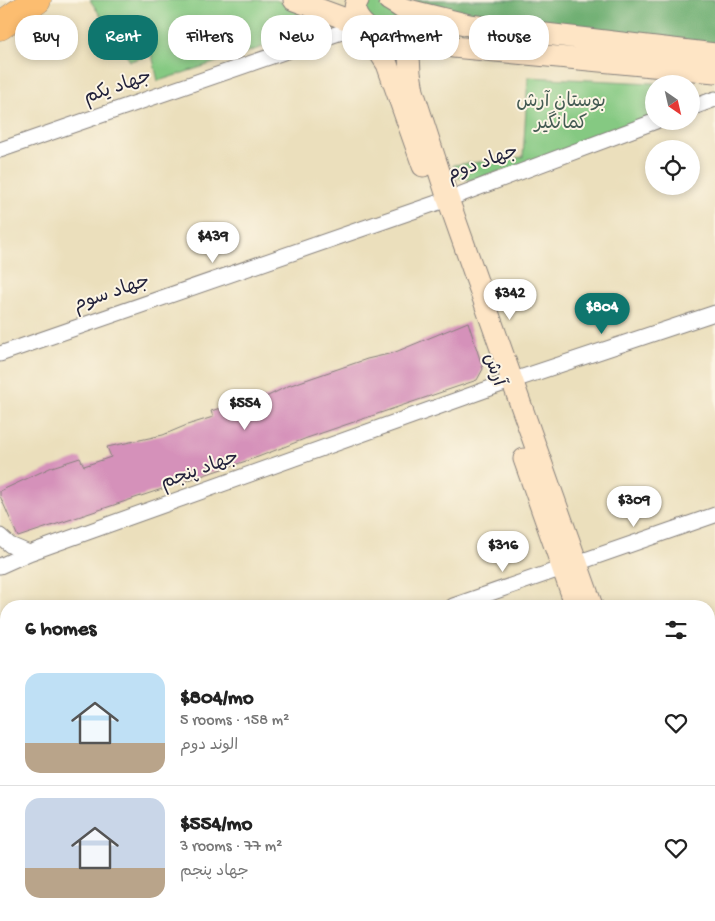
<!DOCTYPE html>
<html lang="en">
<head>
<meta charset="utf-8">
<style>
  :root { --surface:#fff; --page:#f2f2f2; --text:#222; --muted:#767676; --line:#e0e0e0; --accent:#0f766e }
  body { margin:0; font-family:"Gochi Hand","Playpen Sans Arabic",sans-serif; background:var(--page); color:var(--text); height:100vh; display:flex; flex-direction:column; font-size:19px; white-space:nowrap }
  * { box-sizing:border-box; margin:0 }
  p { font-size:16px; color:var(--muted) }
  .icon { flex:none; width:28px; height:28px; fill:none; stroke:currentColor; stroke-width:2; stroke-linecap:round; stroke-linejoin:round }
  .map { position:relative; flex:1; overflow:hidden }
  .panel { position:absolute; left:0px; top:600px; width:715px; height:321px; display:flex; flex-direction:column; background:var(--surface); border-radius:20px 20px 0 0; box-shadow:0 2px 8px #0003 }
  .panel>* { flex:none }
  .hud { position:absolute; left:15px; top:15px; width:685px; height:45px; display:flex; gap:10px }
  .needle { width:32px; rotate:146deg }
  .controls { position:absolute; left:645px; top:75px; display:grid; gap:10px }
  .controls a { display:grid; place-items:center; width:55px; height:55px; border-radius:50%; background:var(--surface); box-shadow:0 2px 8px #0003; font-size:25px }
  .price { position:absolute; translate:-50% -42px; padding:0 11px; border-radius:18px; background:#fff; color:#222; font-size:16px; line-height:32px; filter:drop-shadow(0 1px 2px #0008) }
  .price::after { content:''; position:absolute; left:50%; top:30px; width:15px; height:11px; margin-left:-8px; background:inherit; clip-path:polygon(0 0,100% 0,50% 100%) }
  .price.on { background:var(--accent); color:#fff }
  ul { padding:0; list-style:none }
  li { display:flex; align-items:center; gap:15px; height:125px; padding:0 25px }
  li+li { border-top:1px solid var(--line) }
  li span { display:grid; place-items:center; flex:none; width:140px; height:100px; border-radius:15px; color:#555 }
  li>.icon { margin-inline-start:auto }
  span .icon { width:60px; height:60px; fill:#fffc; stroke-width:1 }
  li b { font-size:21px }
  h2 { display:flex; justify-content:space-between; align-items:center; height:60px; padding:0 25px; font-size:21px }
  .pill { padding:0 18px; border-radius:20px; background:var(--surface); box-shadow:0 2px 8px #0003; font-size:18px; line-height:45px }
  .pill.on { background:var(--accent); color:#fff }
  .map>svg:first-child { display:block }
  .green { fill:#85c982; stroke:#54765e }
  .forest { fill:#6cad70; stroke:#476856 }
  .building { fill:#d591ba }
  .lines { fill:none; stroke-linecap:round; stroke-linejoin:round }
  .street-casing { stroke:#86807c; stroke-width:17 }
  .secondary-casing { stroke:#86807c; stroke-width:23 }
  .highway-casing { stroke:#86807c; stroke-width:29 }
  .street { stroke:#fff; stroke-width:15 }
  .secondary { stroke:#fee5c5; stroke-width:21 }
  .highway { stroke:#fcbd6f; stroke-width:28 }
  .labels { text-anchor:middle; dominant-baseline:central; stroke-width:4; stroke-linejoin:round; paint-order:stroke }
  .street-label { font-size:19px; fill:#22223b; stroke:#fcf5e5 }
  .park-label { font-size:19px; fill:#455c54; stroke:#fcf5e5 }
</style>
</head>
<body>
<div class="map">
<svg width="715" height="921" viewBox="0 0 715 921">
  <rect width="100%" height="100%" fill="#fcf5e5"/>
  <filter id="ink" filterUnits="userSpaceOnUse"><feTurbulence type="fractalNoise" baseFrequency=".02" numOctaves="2"/><feDisplacementMap in="SourceGraphic" scale="10" xChannelSelector="R" yChannelSelector="G"/><feConvolveMatrix kernelMatrix="1 2 1 2 8 2 1 2 1" color-interpolation-filters="sRGB"/></filter>
  <filter id="wash" filterUnits="userSpaceOnUse"><feTurbulence type="fractalNoise" baseFrequency=".0096" numOctaves="4" result="noise"/><feDisplacementMap in="SourceGraphic" scale="20" xChannelSelector="R" yChannelSelector="G"/><feGaussianBlur stdDeviation="1.12" result="paint"/><feColorMatrix in="noise" values="0 0 0 0 0 0 0 0 0 0 0 0 0 0 0 0 0 1.4 0 .05"/><feComposite in="paint" operator="in"/></filter>
  <g filter="url(#wash)">
    <rect width="100%" height="100%" fill="#ebdfbc"/>
    <path class="green" d="M90,0H276L306,13L325,27L158,81L152,55L130,61Z
      M369,0H382L403,13V33L373,27L363,5Z
      M528,77L672,84H654V116L526,164L470,180L456,177L453,165L523,157Z"/>
    <path class="forest" d="M414,0H715V50L529,34L419,4Z"/>
    <g id="blocks">
      <path class="building" d="M468,322L483,369L477,380L307,438L258,457L18,537L0,496V491L52,467L80,458L84,466L111,457L107,447L163,435L187,425L213,417L211,411L239,402L242,409L288,386L367,359L393,353Z"/>
    </g>
  </g>
  <g filter="url(#ink)">
    <use href="#blocks" fill-opacity="0" stroke="#86807c" stroke-width="1"/>
    <g class="lines">
      <g class="street-casing">
        <path id="street" d="M691,108L715,99
          M0,150L362,25
          M0,354L448,199L656,121
          M0,536L10,545L29,553
          M0,566L29,553L499,385L715,313
          M453,606L715,515
          M709,724L715,722
          M0,762L6,760
          M136,921L154,915"/>
      </g>
      <g class="secondary-casing">
        <path id="secondary" d="M294,0L362,25L387,64L423,166
          M358,0C345,18 381,41 396,41C401,42 404,40 408,39C421,18 406,10 389,0
          M404,9L469,25L715,54
          M524,459L576,606
          M592,606L448,199L413,91L410,73L408,39L453,47L715,72
          M0,870L6,876
          M43,915L48,921
          M681,915L683,921
          M699,915L701,921"/>
      </g>
      <g class="highway-casing">
        <path id="highway" d="M0,26L37,0
          M0,909L13,921"/>
      </g>
      <use href="#street" class="street"/>
      <use href="#secondary" class="secondary"/>
      <use href="#highway" class="highway"/>
    </g>
  </g>
  <g class="labels">
    <g class="street-label">
      <text transform="translate(118 88) rotate(-19)">جهاد یکم</text>
      <text transform="translate(483 164) rotate(-20)">جهاد دوم</text>
      <text transform="translate(112 294) rotate(-19)">جهاد سوم</text>
      <text transform="translate(493 370) rotate(71)">آرش</text>
      <text transform="translate(200 471) rotate(-20)">جهاد پنجم</text>
    </g>
    <g class="park-label">
      <text x="561" y="102">بوستان آرش<tspan x="561" dy="22">کمانگیر</tspan></text>
    </g>
  </g>
</svg>
<div class="controls">
<a><svg class="needle" viewBox="-14 -14 28 28"><path d="M0-13l5 13h-10z" fill="#e53935"/><path d="M0 13l5-13h-10z" fill="#767676"/></svg></a>
<a><svg class="icon" aria-label="locate" viewBox="0 0 24 24"><circle cx="12" cy="12" r="6"/><path d="M12 2v4M12 18v4M2 12h4M18 12h4"/></svg></a>
</div>
<b class="price" style="left:213px;top:264px">$439</b>
<b class="price" style="left:510px;top:321px">$342</b>
<b class="price on" style="left:602px;top:335px">$804</b>
<b class="price" style="left:245px;top:431px">$554</b>
<b class="price" style="left:634px;top:528px">$309</b>
<b class="price" style="left:503px;top:573px">$316</b>
<div class="hud">
<a class="pill">Buy</a>
<a class="pill on">Rent</a>
<a class="pill">Filters</a>
<a class="pill">New</a>
<a class="pill">Apartment</a>
<a class="pill">House</a>
</div>
<section class="panel">
<h2>6 homes<svg class="icon" aria-label="filters" viewBox="0 0 24 24"><path d="M4 7h16M4 17h16"/><circle cx="9" cy="7" r="2"/><circle cx="15" cy="17" r="2"/></svg></h2>
<ul>
<li><span style="background:linear-gradient(#bfe0f5 70%,#b9a48a 0)"><svg class="icon" aria-label="home" viewBox="0 0 24 24"><path d="M3 11l9-7 9 7M6 9v11h12V9"/></svg></span><div><b>$804/mo</b><p>5 rooms · 158 m²</p><p>الوند دوم</p></div><svg class="icon" aria-label="heart" viewBox="0 0 24 24"><path d="M12 20l-8-8c-3-5 5-10 8-4 3-6 11-1 8 4z"/></svg></li>
<li><span style="background:linear-gradient(#c9d6e8 70%,#b9a48a 0)"><svg class="icon" aria-label="home" viewBox="0 0 24 24"><path d="M3 11l9-7 9 7M6 9v11h12V9"/></svg></span><div><b>$554/mo</b><p>3 rooms · 77 m²</p><p>جهاد پنجم</p></div><svg class="icon" aria-label="heart" viewBox="0 0 24 24"><path d="M12 20l-8-8c-3-5 5-10 8-4 3-6 11-1 8 4z"/></svg></li>
</ul>
</section>
</div>
</body>
</html>
